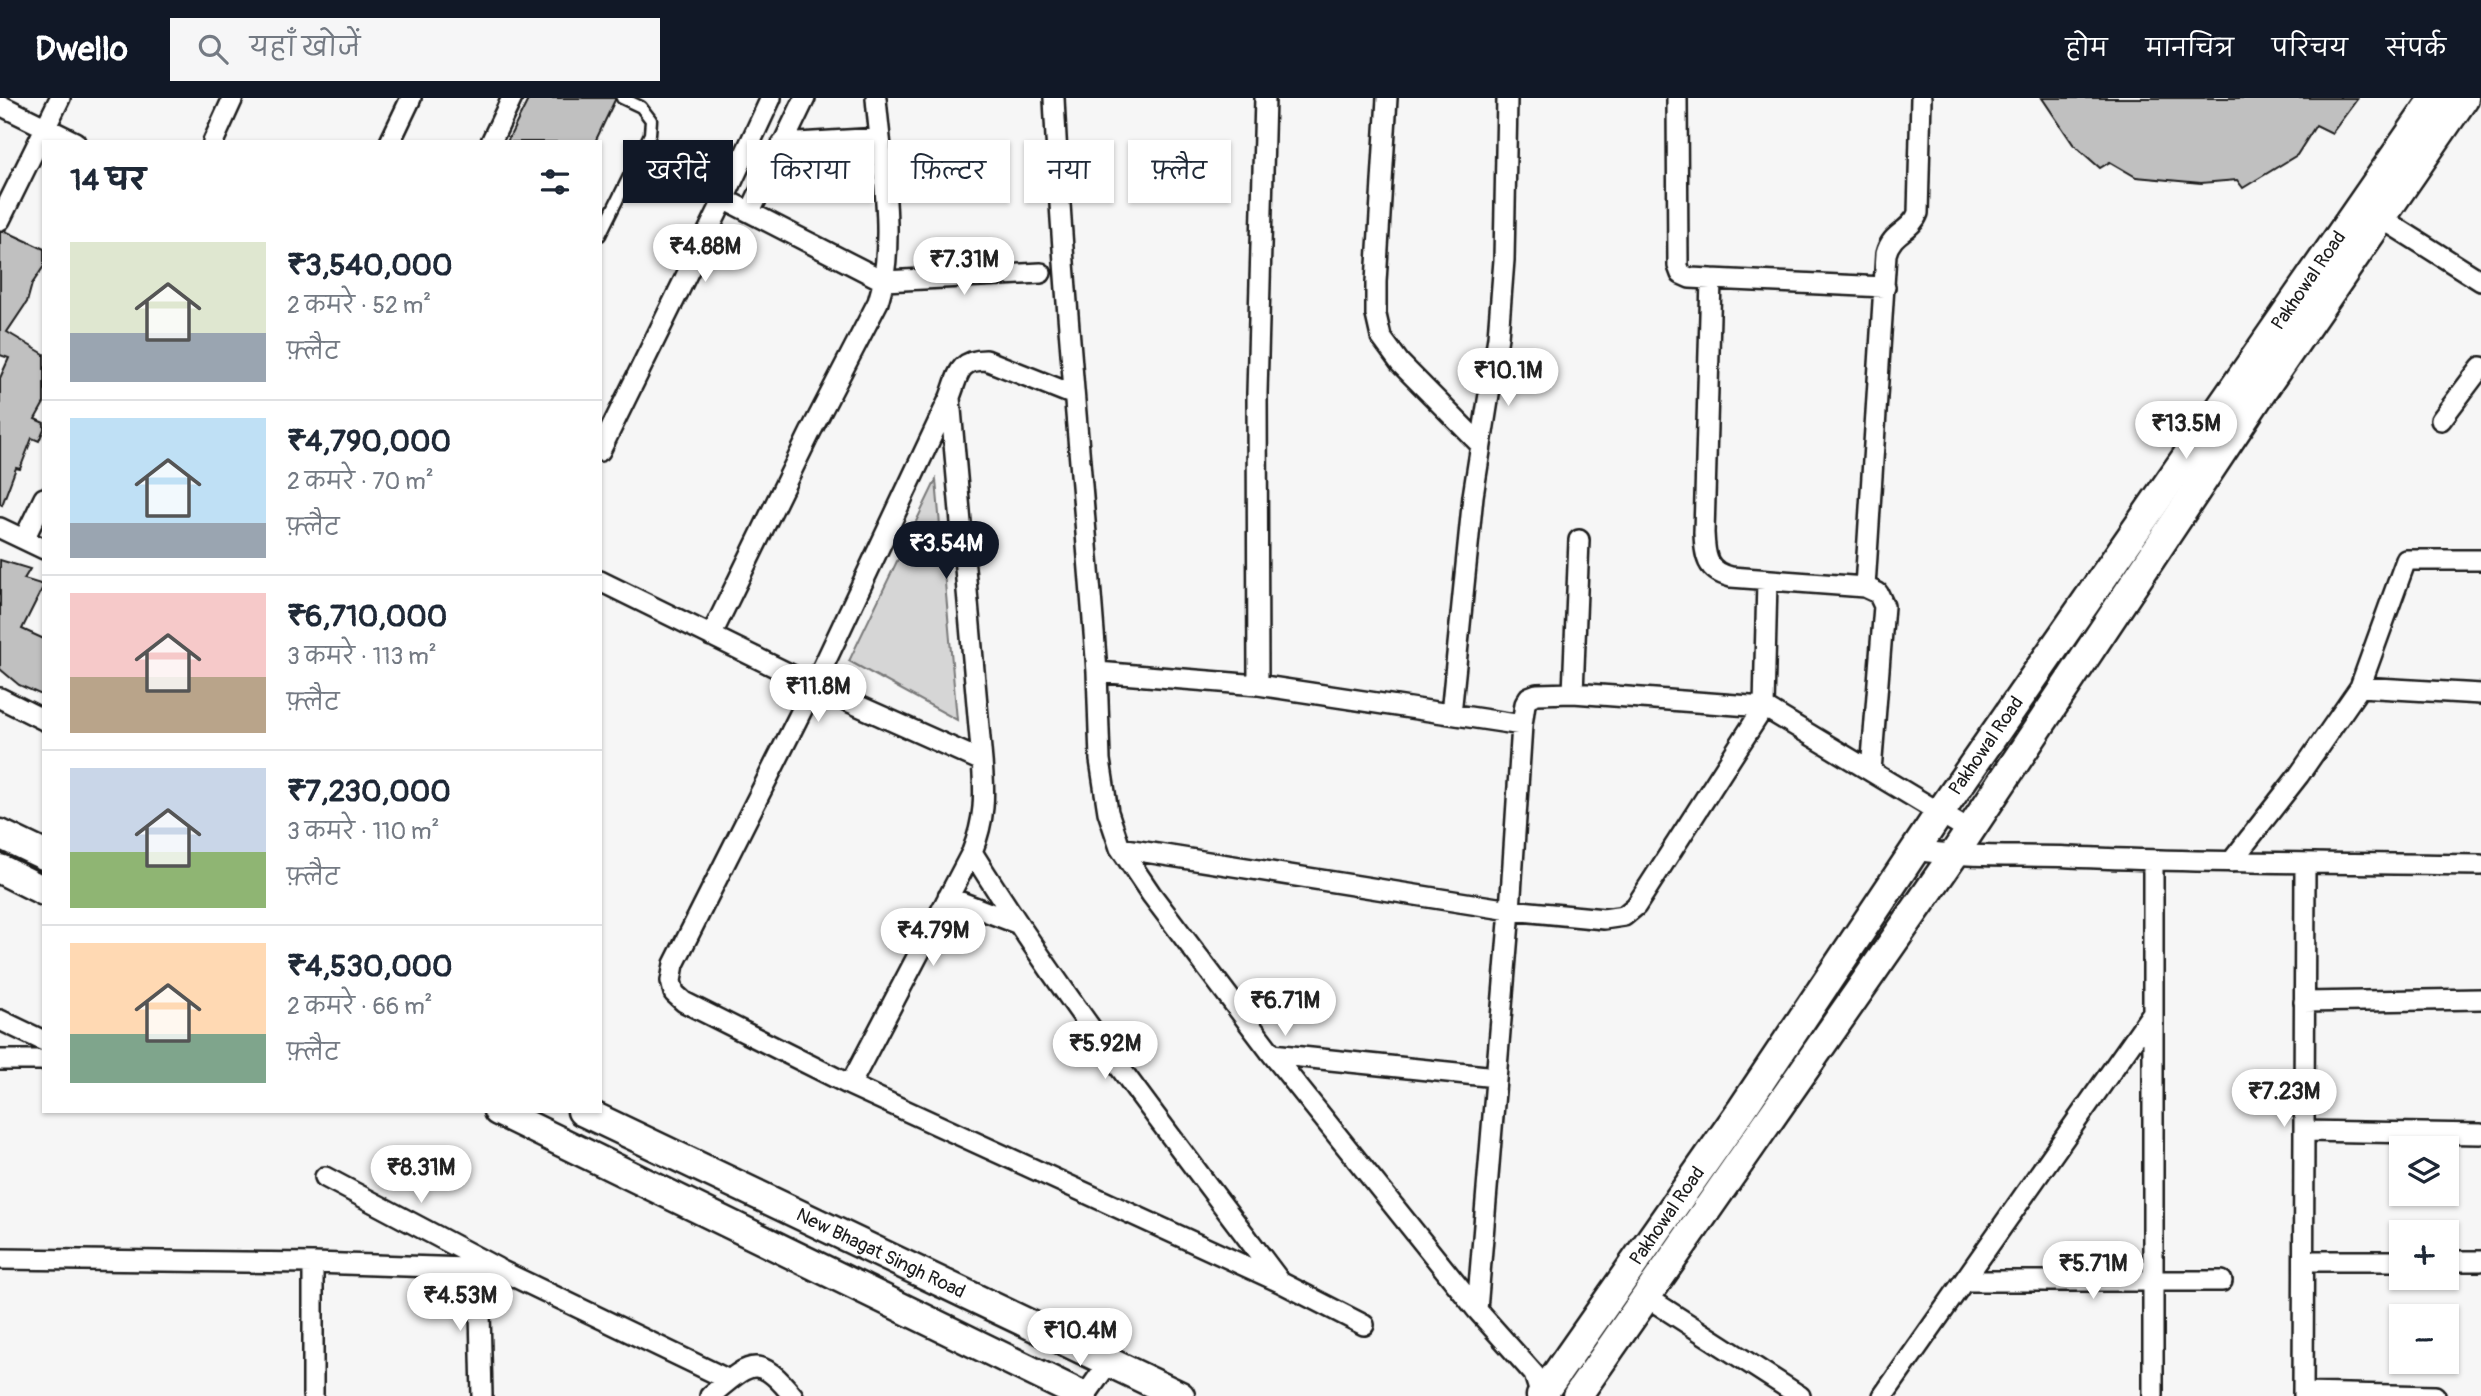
<!DOCTYPE html>
<html lang="hi">
<head>
<meta charset="utf-8">
<style>
  :root { --surface:#fff; --page:#f6f6f7; --text:#1f2937; --muted:#747a83; --line:#e0e1e3; --accent:#111827 }
  body { margin:0; font-family:Pangolin,"Playpen Sans Deva",sans-serif; background:var(--page); color:var(--text); height:100vh; display:flex; flex-direction:column; font-size:26px; white-space:nowrap }
  * { box-sizing:border-box; margin:0 }
  p { font-size:23px; color:var(--muted) }
  .icon { flex:none; width:38px; height:38px; fill:none; stroke:currentColor; stroke-width:2; stroke-linecap:round; stroke-linejoin:round }
  .map { position:relative; flex:1; overflow:hidden }
  .panel { position:absolute; left:42px; top:42px; width:560px; height:973px; display:flex; flex-direction:column; background:var(--surface); border-radius:0px; box-shadow:0 2px 5px #0004 }
  .panel>* { flex:none }
  .banner { position:absolute; left:623px; top:42px; width:665px; height:63px; display:flex; gap:14px }
  .fabs { position:absolute; left:2389px; top:1038px; display:grid; gap:14px }
  .fabs a { display:grid; place-items:center; width:70px; height:70px; border-radius:0px; background:var(--surface); box-shadow:0 2px 5px #0004; font-size:35px }
  .price { position:absolute; translate:-50% -60px; padding:0 16px; border-radius:24px; background:#fff; color:#222; font-size:23px; line-height:46px; filter:drop-shadow(0 2px 4px #0008) }
  .price::after { content:''; position:absolute; left:50%; top:42px; width:21px; height:16px; margin-left:-10px; background:inherit; clip-path:polygon(0 0,100% 0,50% 100%) }
  .price.on { background:var(--accent); color:#fff }
  ul { padding:0; list-style:none }
  li { display:flex; align-items:center; gap:21px; height:175px; padding:0 28px }
  li+li { border-top:2px solid var(--line) }
  li span { display:grid; place-items:center; flex:none; width:196px; height:140px; border-radius:0px; color:#555 }
  li>.icon { margin-inline-start:auto }
  span .icon { width:84px; height:84px; fill:#fffc; stroke-width:1 }
  li b { font-size:30px }
  h2 { display:flex; justify-content:space-between; align-items:center; height:84px; padding:0 28px; font-size:30px }
  .pill { padding:0 24px; border-radius:0px; background:var(--surface); box-shadow:0 2px 5px #0004; font-size:24px; line-height:63px }
  .pill.on { background:var(--accent); color:#fff }
  header { display:flex; align-items:center; gap:42px; box-sizing:border-box; height:98px; padding:0 35px; background:var(--accent); color:#fff }
  header strong { font-size:33px }
  nav { display:flex; gap:38px; margin-inline-start:auto; font-size:24px }
  .search { width:490px; height:63px; background:var(--page); display:flex; align-items:center; gap:18px; box-sizing:border-box; padding:0 24px; border-radius:0px; color:var(--muted); font-size:26px }
  .map>svg:first-child { display:block }
  .green { fill:#d6d6d6; stroke:#797979; stroke-width:2 }
  .building { fill:#c0c0c0; stroke:#1c1c1c; stroke-width:2 }
  .lines { fill:none; stroke-linecap:round; stroke-linejoin:round }
  .lane-casing { stroke:#1c1c1c; stroke-width:15 }
  .street-casing { stroke:#1c1c1c; stroke-width:24 }
  .secondary-casing { stroke:#1c1c1c; stroke-width:33 }
  .lane { stroke:#fff; stroke-width:10 }
  .street { stroke:#fff; stroke-width:19 }
  .secondary { stroke:#fff; stroke-width:28 }
  .labels { text-anchor:middle; dominant-baseline:central; stroke-width:5; stroke-linejoin:round; paint-order:stroke }
  .street-label { font-size:19px; fill:#1c1c1c; stroke:#fff }
</style>
</head>
<body>
<header>
<strong>Dwello</strong>
<div class="search"><svg class="icon" aria-label="search" viewBox="0 0 24 24"><circle cx="10" cy="10" r="6"/><path d="M15 15l6 6"/></svg>यहाँ खोजें</div>
<nav><a>होम</a><a>मानचित्र</a><a>परिचय</a><a>संपर्क</a></nav>
</header>
<div class="map">
<svg width="2481" height="1298" viewBox="0 0 2481 1298">
  <rect width="100%" height="100%" fill="#f6f6f6"/>
  <filter id="ink" filterUnits="userSpaceOnUse"><feTurbulence type="fractalNoise" baseFrequency=".0143" numOctaves="2"/><feDisplacementMap in="SourceGraphic" scale="14" xChannelSelector="R" yChannelSelector="G"/><feConvolveMatrix kernelMatrix="1 2 1 2 8 2 1 2 1" color-interpolation-filters="sRGB"/></filter>
  <g filter="url(#ink)">
    <path class="green" d="M936,382L957,622L849,563Z"/>
    <path class="building" d="M529,0H615V2L595,44H507Z
      M2042,0H2358L2332,35L2316,27L2297,57L2243,90L2237,82L2201,85L2136,79L2110,64L2100,70L2073,46Z
      M5,133L44,151V168L32,186L27,204L7,234L44,256V305L35,321L44,325V331L39,343L32,340L20,371L16,370L2,407L0,406V280L9,260L0,257V134Z
      M0,462L30,471L24,481L44,487L22,531L44,541V598L19,587L0,571Z"/>
    <g class="lines">
      <g class="lane-casing">
        <path id="lane" d="M638,61L724,101
          M600,137L650,36L651,22L641,9L622,0"/>
      </g>
      <g class="street-casing">
        <path id="street" d="M1054,0C1063,192 1083,383 1097,574L1258,587L1522,627
          M1387,0L1376,184V217L1381,239L1400,265L1480,346
          M1677,0L1678,168L1681,176L1690,180L1711,181L1704,435C1705,458 1706,473 1731,479L1865,489
          M0,7L75,44
          M213,44L233,0
          M390,44L411,0
          M491,44L512,0
          M782,46L879,40
          M724,101L884,183L1041,175
          M750,114L805,0
          M2381,120L2481,183
          M0,122L60,0
          M1711,181L1885,189
          M950,300L982,663
          M2441,322L2481,269
          M600,353L724,101L771,0
          M0,430L44,451
          M24,441L44,400
          M600,483L814,588L982,663C985,698 985,721 972,754L850,987L1280,1184L1364,1227
          M711,538L810,335L878,204C897,145 881,62 876,0
          M1097,574L1100,662L1108,714L1120,750L1151,796L1272,956L1477,1212L1534,1276L1541,1298
          M1258,587L1257,295L1265,0
          M2360,589L2481,596
          M1573,595L1579,442
          M0,600L44,622
          M1451,616L1473,398L1498,239L1504,162L1507,0
          M1871,673L1884,508L1878,495L1865,489L1886,156C1892,133 1911,134 1918,115L1921,0
          M1120,750L1510,812L1604,821L1624,818L1636,808L1764,609L1767,482
          M1915,752C1967,760 2018,757 2070,759C2207,765 2344,765 2481,767
          M972,754C1065,903 1174,1042 1279,1182
          M2153,763V1298
          M2231,764L2299,677L2360,589L2406,462H2481
          M948,799L1016,825
          M2304,904L2481,901
          M0,922L44,943
          M1272,956L1496,979
          M0,962H44
          M850,987L684,904L674,895L671,883L674,866L814,588L950,299C959,276 958,262 986,262L1074,297
          M2304,1033L2481,1036
          M325,1079L497,1170
          M0,1161L313,1165L498,1171L729,1282
          M2304,1163H2401
          M2446,1163H2481
          M479,1172L482,1298
          M1964,1183H2222
          M1645,1198L1800,1298
          M1477,1212L1510,812L1522,627L1525,606L1529,599L1537,596L1573,595L1764,609L1970,733
          M2303,1295L2435,1298
          M313,1298V1165
          M710,1298C749,1266 757,1253 793,1298
          M1085,1298L1109,1264
          M1883,1298L2153,914
          M2303,1298L2305,765"/>
      </g>
      <g class="secondary-casing">
        <g id="secondary">
          <path d="M0,736L44,757"/>
          <path d="M0,771L44,793"/>
          <path d="M498,1013L1083,1298"/>
          <path id="s1" d="M582,1013L1180,1298"/>
          <path id="s2" d="M1541,1298L1742,1011L1939,716L2435,0"/>
          <path d="M1577,1298L1953,758L2267,286L2464,0"/>
        </g>
      </g>
      <use href="#lane" class="lane"/>
      <use href="#street" class="street"/>
      <use href="#secondary" class="secondary"/>
    </g>
  </g>
  <g class="labels">
    <g class="street-label">
      <text stroke="none"><textPath href="#s2" startOffset="1354">Pakhowal Road</textPath></text>
      <text stroke="none"><textPath href="#s2" startOffset="788">Pakhowal Road</textPath></text>
      <text stroke="none"><textPath href="#s2" startOffset="220">Pakhowal Road</textPath></text>
      <text stroke="none"><textPath href="#s1" startOffset="331">New Bhagat Singh Road</textPath></text>
    </g>
  </g>
</svg>
<div class="fabs">
<a><svg class="icon" aria-label="layers" viewBox="0 0 24 24"><path d="M12 4l9 5-9 5-9-5zM3 14l9 5 9-5"/></svg></a>
<a>+</a>
<a>−</a>
</div>
<b class="price" style="left:705px;top:186px">₹4.88M</b>
<b class="price" style="left:964px;top:199px">₹7.31M</b>
<b class="price" style="left:1508px;top:310px">₹10.1M</b>
<b class="price" style="left:2186px;top:363px">₹13.5M</b>
<b class="price on" style="left:946px;top:483px">₹3.54M</b>
<b class="price" style="left:818px;top:626px">₹11.8M</b>
<b class="price" style="left:933px;top:870px">₹4.79M</b>
<b class="price" style="left:1285px;top:940px">₹6.71M</b>
<b class="price" style="left:1105px;top:983px">₹5.92M</b>
<b class="price" style="left:2284px;top:1031px">₹7.23M</b>
<b class="price" style="left:421px;top:1107px">₹8.31M</b>
<b class="price" style="left:2093px;top:1203px">₹5.71M</b>
<b class="price" style="left:460px;top:1235px">₹4.53M</b>
<b class="price" style="left:1080px;top:1270px">₹10.4M</b>
<div class="banner">
<a class="pill on">खरीदें</a>
<a class="pill">किराया</a>
<a class="pill">फ़िल्टर</a>
<a class="pill">नया</a>
<a class="pill">फ़्लैट</a>
</div>
<section class="panel">
<h2>14 घर<svg class="icon" aria-label="filters" viewBox="0 0 24 24"><path d="M4 7h16M4 17h16"/><circle cx="9" cy="7" r="2"/><circle cx="15" cy="17" r="2"/></svg></h2>
<ul>
<li><span style="background:linear-gradient(#dfe7d0 65%,#9aa5b1 0)"><svg class="icon" aria-label="home" viewBox="0 0 24 24"><path d="M3 11l9-7 9 7M6 9v11h12V9"/></svg></span><div><b>₹3,540,000</b><p>2 कमरे · 52 m²</p><p>फ़्लैट</p></div></li>
<li><span style="background:linear-gradient(#bfe0f5 75%,#9aa5b1 0)"><svg class="icon" aria-label="home" viewBox="0 0 24 24"><path d="M3 11l9-7 9 7M6 9v11h12V9"/></svg></span><div><b>₹4,790,000</b><p>2 कमरे · 70 m²</p><p>फ़्लैट</p></div></li>
<li><span style="background:linear-gradient(#f6c9c9 60%,#b9a48a 0)"><svg class="icon" aria-label="home" viewBox="0 0 24 24"><path d="M3 11l9-7 9 7M6 9v11h12V9"/></svg></span><div><b>₹6,710,000</b><p>3 कमरे · 113 m²</p><p>फ़्लैट</p></div></li>
<li><span style="background:linear-gradient(#c9d6e8 60%,#8fb573 0)"><svg class="icon" aria-label="home" viewBox="0 0 24 24"><path d="M3 11l9-7 9 7M6 9v11h12V9"/></svg></span><div><b>₹7,230,000</b><p>3 कमरे · 110 m²</p><p>फ़्लैट</p></div></li>
<li><span style="background:linear-gradient(#ffd9b3 65%,#7fa58c 0)"><svg class="icon" aria-label="home" viewBox="0 0 24 24"><path d="M3 11l9-7 9 7M6 9v11h12V9"/></svg></span><div><b>₹4,530,000</b><p>2 कमरे · 66 m²</p><p>फ़्लैट</p></div></li>
</ul>
</section>
</div>
</body>
</html>
